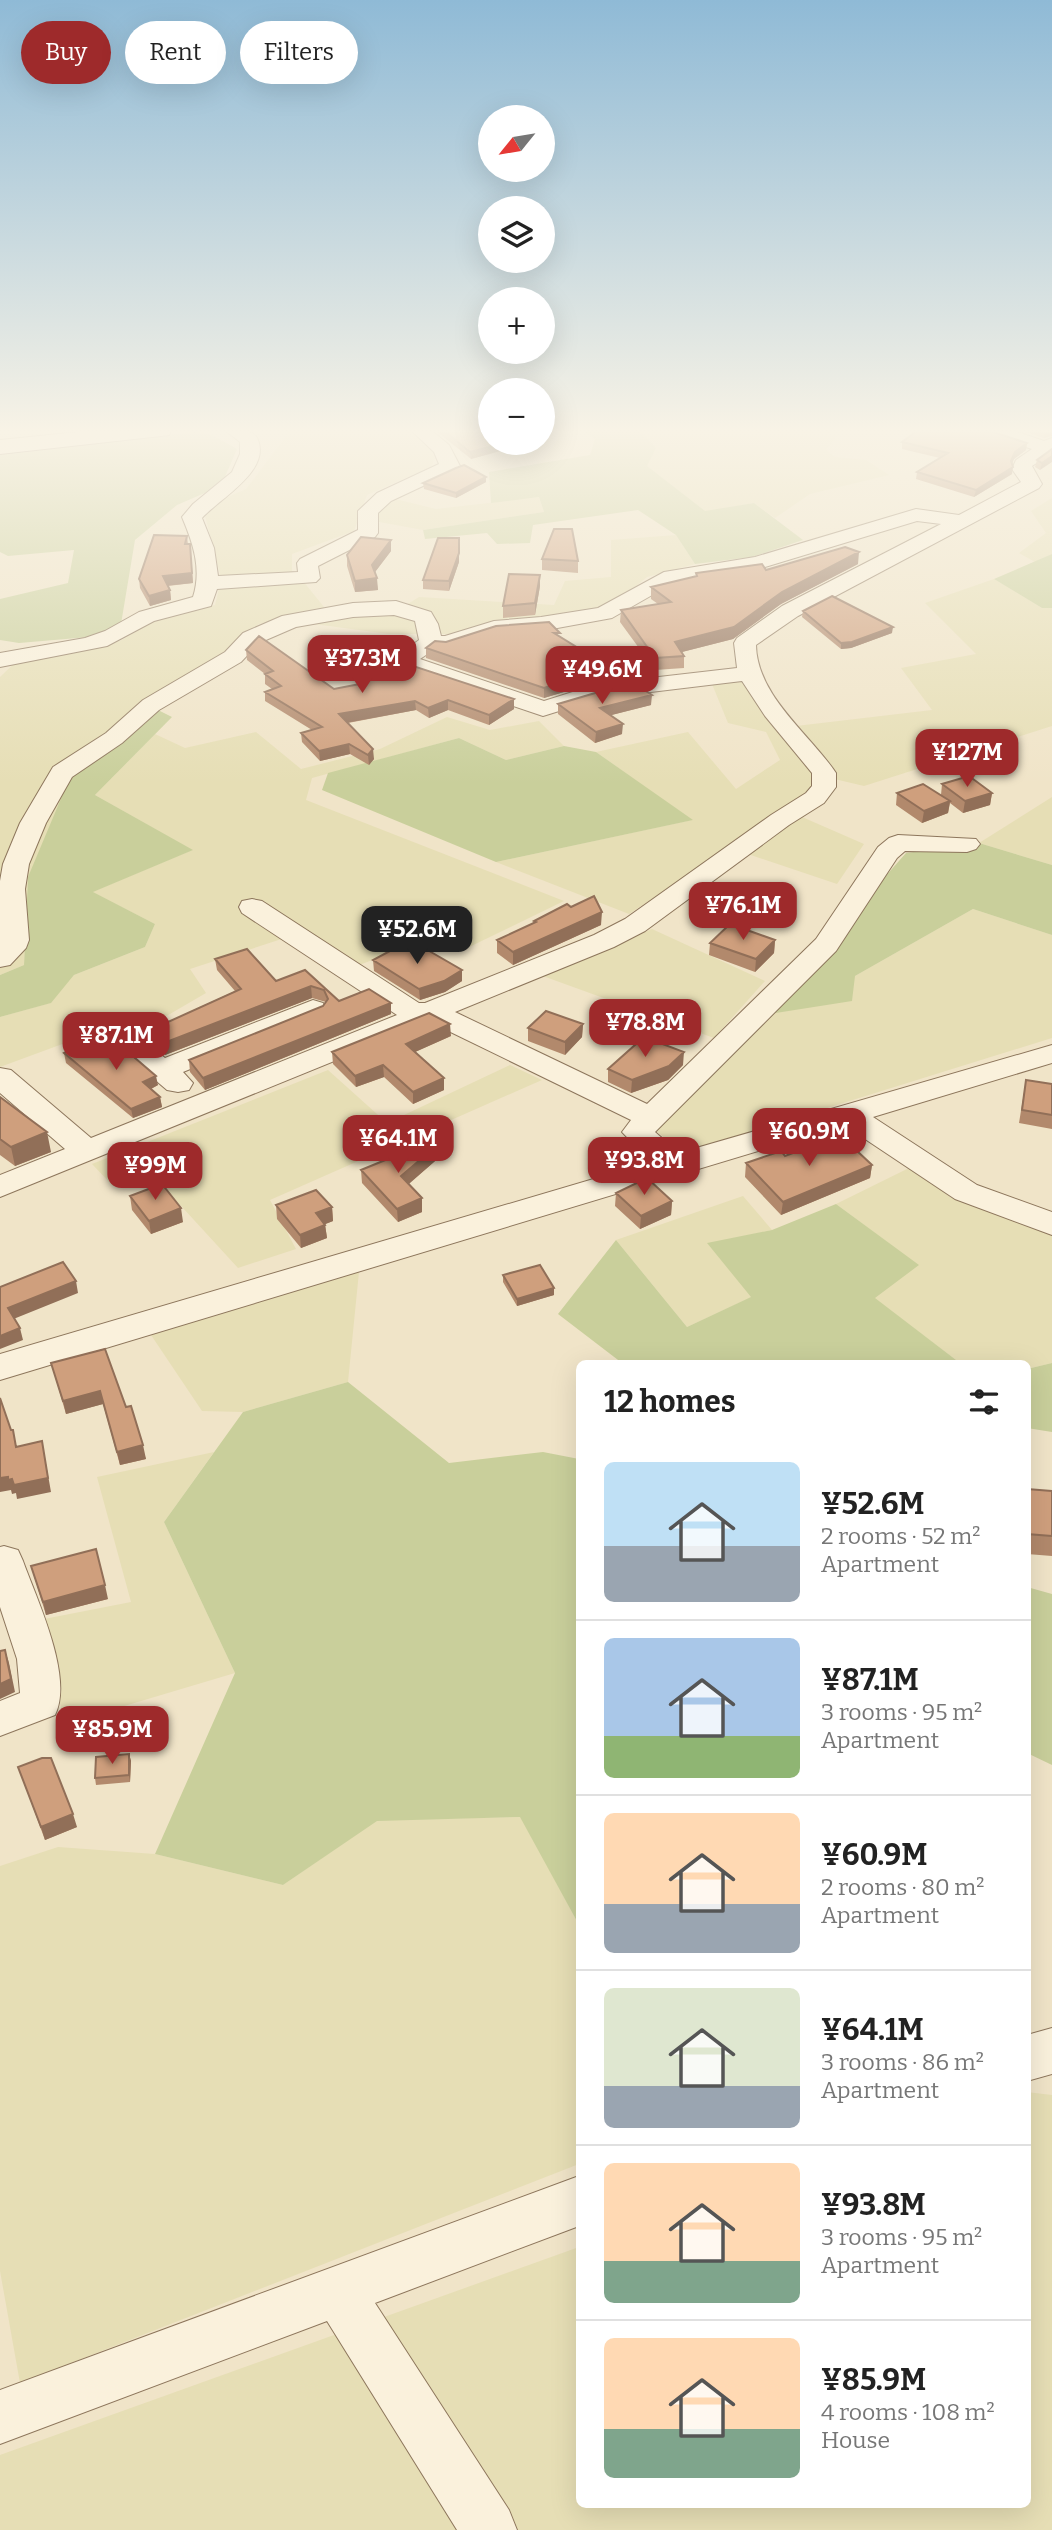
<!DOCTYPE html>
<html lang="en">
<head>
<meta charset="utf-8">
<style>
  :root { --surface:#fff; --page:#f2f2f2; --text:#222; --muted:#767676; --line:#e0e0e0; --accent:#9e2a2b }
  body { margin:0; font-family:Bitter,serif; background:var(--page); color:var(--text); height:100vh; display:flex; flex-direction:column; font-size:26px; white-space:nowrap }
  * { box-sizing:border-box; margin:0 }
  p { font-size:23px; color:var(--muted) }
  .icon { flex:none; width:38px; height:38px; fill:none; stroke:currentColor; stroke-width:2; stroke-linecap:round; stroke-linejoin:round }
  .map { position:relative; flex:1; overflow:hidden }
  .panel { position:absolute; left:576px; top:1360px; width:455px; height:1148px; display:flex; flex-direction:column; background:var(--surface); border-radius:10px; box-shadow:0 7px 28px #0002 }
  .panel>* { flex:none }
  .hud { position:absolute; left:21px; top:21px; width:450px; height:63px; display:flex; gap:14px }
  .needle { width:46px; rotate:240deg }
  .fabs { position:absolute; left:478px; top:105px; display:grid; gap:14px }
  .fabs a { display:grid; place-items:center; width:77px; height:77px; border-radius:50%; background:var(--surface); box-shadow:0 7px 28px #0002; font-size:35px }
  .price { position:absolute; translate:-50% -60px; padding:0 16px; border-radius:14px; background:var(--accent); color:#fff; font-size:23px; line-height:46px; filter:drop-shadow(0 2px 4px #0008) }
  .price::after { content:''; position:absolute; left:50%; top:42px; width:21px; height:16px; margin-left:-10px; background:inherit; clip-path:polygon(0 0,100% 0,50% 100%) }
  .price.on { background:#222; color:#fff }
  ul { padding:0; list-style:none }
  li { display:flex; align-items:center; gap:21px; height:175px; padding:0 28px }
  li+li { border-top:2px solid var(--line) }
  li span { display:grid; place-items:center; flex:none; width:196px; height:140px; border-radius:10px; color:#555 }
  li>.icon { margin-inline-start:auto }
  span .icon { width:84px; height:84px; fill:#fffc; stroke-width:1 }
  li b { font-size:30px }
  h2 { display:flex; justify-content:space-between; align-items:center; height:84px; padding:0 28px; font-size:30px }
  .tag { padding:0 24px; border-radius:32px; background:var(--surface); box-shadow:0 7px 28px #0002; font-size:24px; line-height:63px }
  .tag.on { background:var(--accent); color:#fff }
  .map>svg:first-child { display:block }
  .farmland { fill:#e6deb5 }
  .green { fill:#c9cf9b }
  .lines { fill:none; stroke-linecap:round; stroke-linejoin:round }
  .street-casing { stroke:#8d765c; stroke-width:2 }
  .secondary-casing { stroke:#6f573f; stroke-width:2 }
  .street { fill:#faf1dc; fill-rule:evenodd }
  .secondary { fill:#faf1dc; fill-rule:evenodd }
  .wall { fill:#b2896c }
  .shaded-wall { fill:#916f58 }
  .building { fill:#cf9f7d; stroke:#916f58; stroke-width:2 }
</style>
</head>
<body>
<div class="map">
<svg width="1052" height="2530" viewBox="0 0 1052 2530">
  <rect width="100%" height="100%" fill="#f0e4c8"/>
  <path class="farmland" d="M291,430H411L438,451L431,467L367,495L354,531L292,554V574L221,578L203,508L246,489Z
    M668,430H842L826,450L835,457L866,460L889,475L810,494L775,518L754,503L705,512L646,466L656,448L644,433Z
    M539,497L544,512L423,530L374,521L376,512L391,498L436,509Z
    M1052,498V554L1035,562L1019,553L1046,533L1031,511Z
    M676,535L695,564L647,577L610,608L456,634H389L314,624L350,614L390,615L419,597L554,605L565,581L611,577V540Z
    M994,579L1042,608H1052V726L864,786L826,777L786,810L864,844L837,884L730,848L629,914L496,862L692,820L596,752L688,732L736,789L780,760L766,732L728,723L712,684L757,678L796,726L932,710L901,668L976,654L925,603Z
    M303,581L328,612L259,624L158,710L28,877L24,965L0,975V677L24,654L120,641L157,619L215,605L220,584Z
    M447,717L490,730L539,721L564,746L506,760L459,738L312,778L306,800L564,901L461,951L428,938L357,966L303,932L190,969L206,993L139,1032H95L0,1067V1017L50,1003L74,975L145,947L155,924L92,892L192,850L95,795L155,734L185,748L256,732L301,769L380,749Z
    M1052,797V865L979,843Z
    M973,909L1052,935V1038L682,1153L653,1128L763,1015L855,976Z
    M652,929L765,981L714,1038L540,975Z
    M510,1065L542,1080L270,1200L296,1249L238,1268L149,1171L113,1186L92,1164L328,1070L387,1123Z
    M911,1167L950,1197L1052,1231V1363L1027,1369V1363H960L874,1298L918,1265L836,1204Z
    M743,1196L772,1230L708,1244L752,1297L687,1327L616,1240Z
    M359,1272L348,1382L243,1412L202,1411L151,1335Z
    M214,1452L164,1522L235,1673L64,1724L44,1619L131,1602L97,1477Z
    M521,1817L579,1925V2164L20,2383L0,2271V1866L58,1847L155,1854L283,1885L377,1820Z
    M1027,2092L1052,2095V2530H0V2455L579,2247V2504H1027Z"/>
  <path class="green" d="M582,430H640L656,448L647,466L705,511L754,503L803,540L752,557L695,564L676,535L638,510L533,525L530,543L497,544L487,533L425,539L423,530L544,512L539,497L491,503L489,472L590,455L595,439Z
    M195,432L212,435L237,449L221,486L177,505L135,540L121,624L89,637L19,643L0,640V599L68,583L74,550L8,556L0,552V455Z
    M1052,554V608H1042L994,579Z
    M158,710L172,717L95,795L193,850L93,892L155,924L145,947L74,975L51,1003L0,1017V975L24,965L28,877L73,770Z
    M459,738L506,760L564,746L596,752L693,820L496,862L322,790L328,773Z
    M979,843L1052,865V935L973,909L855,976L852,1001L763,1015L906,853Z
    M836,1204L919,1265L875,1298L960,1363H622L558,1314L616,1240L687,1327L751,1297L707,1243L772,1230Z
    M1052,1363V1432L1027,1428V1369Z
    M348,1382L449,1463L543,1452L579,1459V1925L520,1817L377,1821L283,1885L155,1854L235,1673L164,1522L243,1412Z
    M1027,1587L1052,1594V1765L1027,1753Z"/>
  <g class="lines">
    <g class="street-casing">
      <path id="street" d="M225,430H247L256,436C275,469 220,498 202,518L214,548L218,576L298,572L297,563L300,559L358,530V511L377,493L439,464L434,452L411,430H431L449,445L460,466L457,470L391,501L378,513V533L375,537L318,566L320,578L316,582L217,589L211,606L154,621L107,646L0,667V653L85,638L105,631L139,612L193,597C202,569 193,543 182,517L193,504L232,472L240,454V442Z
        M984,430H1012L1044,441L1052,438V453L1032,466L1042,484L1039,488L798,616L756,645C757,696 810,734 836,773V787L824,803L789,825L645,931L614,947L455,1012L647,1104L816,939L878,847L889,838L898,835L976,839L980,844L976,849L967,852L905,851L897,858L836,951L655,1132L679,1153L1052,1045V1063L873,1117L977,1185L1052,1212V1235L955,1199L844,1125L0,1380V1354L651,1162L622,1132L631,1120L430,1022L0,1197V1175L65,1149L0,1093V1068L11,1070L91,1138L397,1015L242,913L239,907L242,901L252,899L262,901L419,1003H425L594,935L625,919L771,815L806,793L812,786V773L765,716L742,681L601,698L543,716L394,666L391,661L419,640L415,621L394,615L353,617L296,627L259,643L241,662L159,710L122,743L72,777L46,823L29,864L25,889L29,940L26,948L10,965L0,967V881L3,864L20,823L53,767L106,733L143,700L225,652L243,633L282,616L353,603L396,601L431,612L438,624L441,636H445L494,621L541,617L598,608L664,572L755,557L916,509L959,515L1021,482L1012,469L1016,460L1032,449L986,434ZM917,521L941,524L782,606L737,638L734,643L737,668L598,684L544,701L420,659L435,649L446,650L496,634L541,631L612,618L675,582L765,567Z
        M313,1000L323,1003L327,1009L323,1015L183,1072L193,1083L189,1090L178,1092L167,1090L113,1044L118,1038C138,1033 150,1046 165,1058Z
        M4,1546L18,1550L23,1561C37,1600 74,1677 55,1715L0,1736V1701L20,1693L17,1659L0,1607V1547Z
        M1052,2028V2074L1027,2081V2035Z
        M579,2176V2226L375,2303L509,2510L517,2530H457L327,2321L0,2444V2390Z"/>
    </g>
    <g class="secondary-casing">
      <path id="secondary" d="M98,430H172L169,435L161,436L0,454V440Z"/>
    </g>
    <use href="#street" class="street"/>
    <use href="#secondary" class="secondary"/>
  </g>
  <path class="wall" d="M435,430H490V443H529L471,459Z
    M1020,430H1052L1044,438Z
    M902,442L1027,443L1026,450L1014,459L1012,463V474L974,497L916,479L917,472L940,458L902,449Z
    M1052,449L1040,470L1035,467L1037,460Z
    M486,482L456,498L424,489L423,483Z
    M187,536L188,544H190L193,583L168,586L170,590L171,600L150,606L140,588L139,579Z
    M391,540V551L375,572L378,590L355,592L347,566V555Z
    M542,559L578,561V573L542,570Z
    M459,562L449,591L423,589V580Z
    M858,564L781,604L733,639L682,652L684,656V668L655,670L620,622L621,610L658,604L651,599V587L696,576V573Z
    M540,586L535,615L503,618V606Z
    M803,611L892,633L851,648L841,649L802,617Z
    M560,637L612,680L597,682L544,698L426,658V648L446,642Z
    M246,650L334,689L514,699V709L489,725L448,710L429,718L416,710L348,723L374,759L369,765L350,754L320,761L302,742L301,733L312,730L265,701V692L272,689L265,684V674L247,660Z
    M558,704L651,705L611,715L622,734L595,743L558,714Z
    M942,784L992,793L990,805L963,813L950,803L948,813L922,823L896,805L897,793L941,795Z
    M534,921L601,925L513,965L497,953V940L534,923Z
    M775,940L774,953L755,972L709,955L710,943Z
    M215,959L276,981L305,970L339,1001L391,1003V1014L205,1090L190,1072L189,1060L323,1006L326,1002L312,998L165,1055L150,1042L148,1031L235,991L217,970Z
    M373,960L462,981L445,992L420,1000L374,971Z
    M583,1024L582,1037L565,1055L528,1041V1028Z
    M451,1036L415,1052L444,1078V1090L413,1104L384,1077L356,1087L333,1064L332,1052Z
    M109,1052L158,1085L151,1089L160,1097L162,1107L133,1118L66,1063L64,1053Z
    M683,1065L668,1080L631,1093L608,1082V1069Z
    M1026,1080L1052,1084V1129L1019,1123Z
    M0,1097L51,1152L15,1166L0,1155Z
    M442,1155L408,1184L422,1198V1212L398,1222L362,1183L361,1170Z
    M746,1163L872,1165L870,1178L781,1215L745,1177Z
    M616,1193L672,1201L671,1215L640,1229L615,1206Z
    M130,1196L183,1222L151,1234L132,1210Z
    M276,1205L332,1207L333,1221L325,1224L327,1238L301,1248L277,1219Z
    M503,1275L554,1295L517,1306L503,1282Z
    M51,1363L126,1407L146,1459L120,1465L103,1404L66,1414Z
    M1027,1489L1052,1491V1556L1027,1554Z
    M31,1566L108,1599L46,1615Z
    M129,1754L131,1761L130,1782L96,1785L95,1778Z
    M18,1767L77,1827L45,1840Z"/>
  <path class="shaded-wall" d="M1052,430V436L1044,438L1045,432Z
    M546,432V438L542,439V433Z
    M505,443H529L471,459L470,452Z
    M1027,443L1026,450L1014,459L1010,468L1011,461L1015,452Z
    M1052,456V462L1040,470L1042,463Z
    M1013,467L1012,474L974,497L976,490Z
    M486,477V482L456,498V493Z
    M459,538V562L449,591V581Z
    M391,540V551L372,576V565Z
    M190,544L193,583L164,586L163,576Z
    M859,552L858,564L781,604L733,639L674,654L675,642L782,592Z
    M540,575V586L535,615V603Z
    M377,578L378,590L355,592V581Z
    M170,590L171,600L150,606L149,596Z
    M893,627L892,633L851,648L841,649V643Z
    M612,669V680L597,682L544,698V688L597,671Z
    M652,695L651,705L600,718V708Z
    M514,699V709L489,725V715Z
    M448,700V710L429,718L428,708Z
    M415,701L416,710L340,724L339,714Z
    M623,724L622,734L595,743L596,732Z
    M349,744L350,754L320,761L319,751Z
    M373,749L374,759L369,765L368,755Z
    M992,793L990,805L963,813L965,801Z
    M950,801L948,813L922,823L924,811Z
    M602,912L601,925L513,965V952Z
    M775,940L774,953L755,972L756,959Z
    M462,970V981L445,992L420,1000L419,989Z
    M311,986L312,998L165,1055L164,1043Z
    M391,1003V1014L205,1090L203,1078Z
    M450,1024L451,1036L406,1056V1044Z
    M583,1024L582,1037L565,1055V1042Z
    M684,1052L683,1065L668,1080L631,1093L632,1080Z
    M383,1065L384,1077L356,1087L355,1076Z
    M156,1076L158,1085L145,1092L143,1082Z
    M444,1078V1090L413,1104V1092Z
    M160,1097L162,1107L133,1118L131,1109Z
    M47,1132L51,1152L15,1166L11,1147Z
    M441,1142L442,1155L402,1190L401,1176Z
    M872,1165L870,1178L781,1215L783,1202Z
    M422,1198V1212L398,1222L397,1209Z
    M672,1201L671,1215L640,1229L641,1216Z
    M332,1207L333,1221L318,1227L316,1213Z
    M181,1208L183,1222L151,1234L149,1221Z
    M325,1225L327,1238L301,1248L300,1235Z
    M76,1281L78,1293L11,1320L8,1308Z
    M554,1288V1295L517,1306V1299Z
    M20,1328L23,1340L0,1349V1336Z
    M100,1391L103,1404L66,1414L63,1401Z
    M42,1441L51,1492L17,1499L16,1493L12,1494L11,1490L0,1492V1478Z
    M143,1445L146,1459L120,1465L117,1452Z
    M105,1585L108,1599L46,1615L43,1602Z
    M5,1650L9,1663L15,1692L0,1699V1684Z
    M129,1754L131,1761L130,1782L129,1775Z
    M73,1814L77,1827L45,1840L41,1827Z"/>
  <path class="building" d="M443,430H490V443H505L470,452Z
    M918,430H987L1027,443L1015,452L1011,461L1013,467L976,490L917,472L948,453L902,442Z
    M1052,449V456L1042,463L1037,460Z
    M464,465L486,477L456,493L423,483L456,468Z
    M554,529H572L578,561L542,559Z
    M154,535L187,536L185,544H190L192,573L163,576L170,590L149,596L139,579Z
    M361,537L391,540L372,565L377,578L355,581L347,555Z
    M438,538H459V553L449,581L423,580Z
    M845,547L859,552L782,592L734,627L675,642L684,656L655,658L621,610L671,602L651,587L697,576L696,573L762,564L766,570Z
    M509,574L540,575L535,603L503,606Z
    M832,596L893,627L852,642L841,643L803,611Z
    M549,622L560,633H554L612,669L597,671L544,688L426,648L435,641L446,642L496,626Z
    M259,636L334,689L365,683L398,661L514,699L489,715L448,700L428,708L415,701L339,714L373,749L368,755L349,744L319,751L301,733L322,727L265,692L281,686L265,674L273,671L246,650Z
    M638,686L652,695L600,708L623,724L596,732L558,704L602,691Z
    M969,776L992,793L965,801L942,784Z
    M923,784L950,801L924,811L897,793Z
    M594,896L602,912L513,952L497,940L536,922L534,921L567,904L571,907Z
    M730,924L775,940L756,959L710,943Z
    M403,944L415,950L424,948L462,970L444,981L419,989L373,960Z
    M247,949L276,981L305,970L339,1001L369,989L391,1003L203,1078L189,1060L323,1006L328,999L324,990L311,986L164,1043L148,1031L241,989L215,959Z
    M546,1011L583,1024L565,1042L528,1028Z
    M429,1013L450,1024L406,1044L444,1078L413,1092L383,1065L355,1076L332,1052Z
    M644,1037L684,1052L669,1066L632,1080L608,1069Z
    M94,1039L109,1052L121,1046L156,1076L143,1082L160,1097L131,1109L64,1053Z
    M1026,1080L1052,1084V1115L1022,1110Z
    M0,1097L47,1132L11,1147L0,1139Z
    M840,1135L872,1165L783,1202L746,1163L781,1151L785,1156Z
    M439,1138L441,1142L401,1176L422,1198L397,1209L361,1170Z
    M647,1178L672,1201L641,1216L616,1193Z
    M162,1184L181,1208L149,1221L130,1196Z
    M316,1190L332,1207L316,1213L325,1225L300,1235L276,1205Z
    M63,1262L76,1281L8,1308L20,1328L0,1336V1287Z
    M540,1265L554,1288L517,1299L503,1275Z
    M105,1349L126,1407L131,1406L143,1445L117,1452L100,1391L63,1401L51,1363Z
    M0,1398L11,1430H13L16,1447L42,1441L48,1478L14,1485L12,1479L8,1480V1477L0,1478Z
    M1027,1489L1052,1491V1536L1027,1534Z
    M96,1549L105,1585L43,1602L31,1566Z
    M5,1650L11,1679L0,1684V1651Z
    M129,1754V1775L95,1778L96,1757Z
    M42,1758H51L73,1814L41,1827L18,1767Z"/>
  <linearGradient id="sky" x2="0" y2="1"><stop stop-color="#8fbad6"/><stop offset="0.55" stop-color="#f8f3e6"/><stop offset="1" stop-color="#f8f3e6" stop-opacity="0"/></linearGradient>
  <rect width="1052" height="784" fill="url(#sky)"/>
</svg>
<div class="fabs">
<a><svg class="needle" viewBox="-14 -14 28 28"><path d="M0-13l5 13h-10z" fill="#e53935"/><path d="M0 13l5-13h-10z" fill="#767676"/></svg></a>
<a><svg class="icon" aria-label="layers" viewBox="0 0 24 24"><path d="M12 4l9 5-9 5-9-5zM3 14l9 5 9-5"/></svg></a>
<a>+</a>
<a>−</a>
</div>
<b class="price" style="left:362px;top:695px">¥37.3M</b>
<b class="price" style="left:602px;top:706px">¥49.6M</b>
<b class="price" style="left:967px;top:789px">¥127M</b>
<b class="price" style="left:743px;top:942px">¥76.1M</b>
<b class="price on" style="left:417px;top:966px">¥52.6M</b>
<b class="price" style="left:645px;top:1059px">¥78.8M</b>
<b class="price" style="left:116px;top:1072px">¥87.1M</b>
<b class="price" style="left:809px;top:1168px">¥60.9M</b>
<b class="price" style="left:398px;top:1175px">¥64.1M</b>
<b class="price" style="left:644px;top:1197px">¥93.8M</b>
<b class="price" style="left:155px;top:1202px">¥99M</b>
<b class="price" style="left:112px;top:1766px">¥85.9M</b>
<div class="hud">
<a class="tag on">Buy</a>
<a class="tag">Rent</a>
<a class="tag">Filters</a>
</div>
<section class="panel">
<h2>12 homes<svg class="icon" aria-label="filters" viewBox="0 0 24 24"><path d="M4 7h16M4 17h16"/><circle cx="9" cy="7" r="2"/><circle cx="15" cy="17" r="2"/></svg></h2>
<ul>
<li><span style="background:linear-gradient(#bfe0f5 60%,#9aa5b1 0)"><svg class="icon" aria-label="home" viewBox="0 0 24 24"><path d="M3 11l9-7 9 7M6 9v11h12V9"/></svg></span><div><b>¥52.6M</b><p>2 rooms · 52 m²</p><p>Apartment</p></div></li>
<li><span style="background:linear-gradient(#a9c7e8 70%,#8fb573 0)"><svg class="icon" aria-label="home" viewBox="0 0 24 24"><path d="M3 11l9-7 9 7M6 9v11h12V9"/></svg></span><div><b>¥87.1M</b><p>3 rooms · 95 m²</p><p>Apartment</p></div></li>
<li><span style="background:linear-gradient(#ffd9b3 65%,#9aa5b1 0)"><svg class="icon" aria-label="home" viewBox="0 0 24 24"><path d="M3 11l9-7 9 7M6 9v11h12V9"/></svg></span><div><b>¥60.9M</b><p>2 rooms · 80 m²</p><p>Apartment</p></div></li>
<li><span style="background:linear-gradient(#dfe7d0 70%,#9aa5b1 0)"><svg class="icon" aria-label="home" viewBox="0 0 24 24"><path d="M3 11l9-7 9 7M6 9v11h12V9"/></svg></span><div><b>¥64.1M</b><p>3 rooms · 86 m²</p><p>Apartment</p></div></li>
<li><span style="background:linear-gradient(#ffd9b3 70%,#7fa58c 0)"><svg class="icon" aria-label="home" viewBox="0 0 24 24"><path d="M3 11l9-7 9 7M6 9v11h12V9"/></svg></span><div><b>¥93.8M</b><p>3 rooms · 95 m²</p><p>Apartment</p></div></li>
<li><span style="background:linear-gradient(#ffd9b3 65%,#7fa58c 0)"><svg class="icon" aria-label="home" viewBox="0 0 24 24"><path d="M3 11l9-7 9 7M6 9v11h12V9"/></svg></span><div><b>¥85.9M</b><p>4 rooms · 108 m²</p><p>House</p></div></li>
</ul>
</section>
</div>
</body>
</html>
